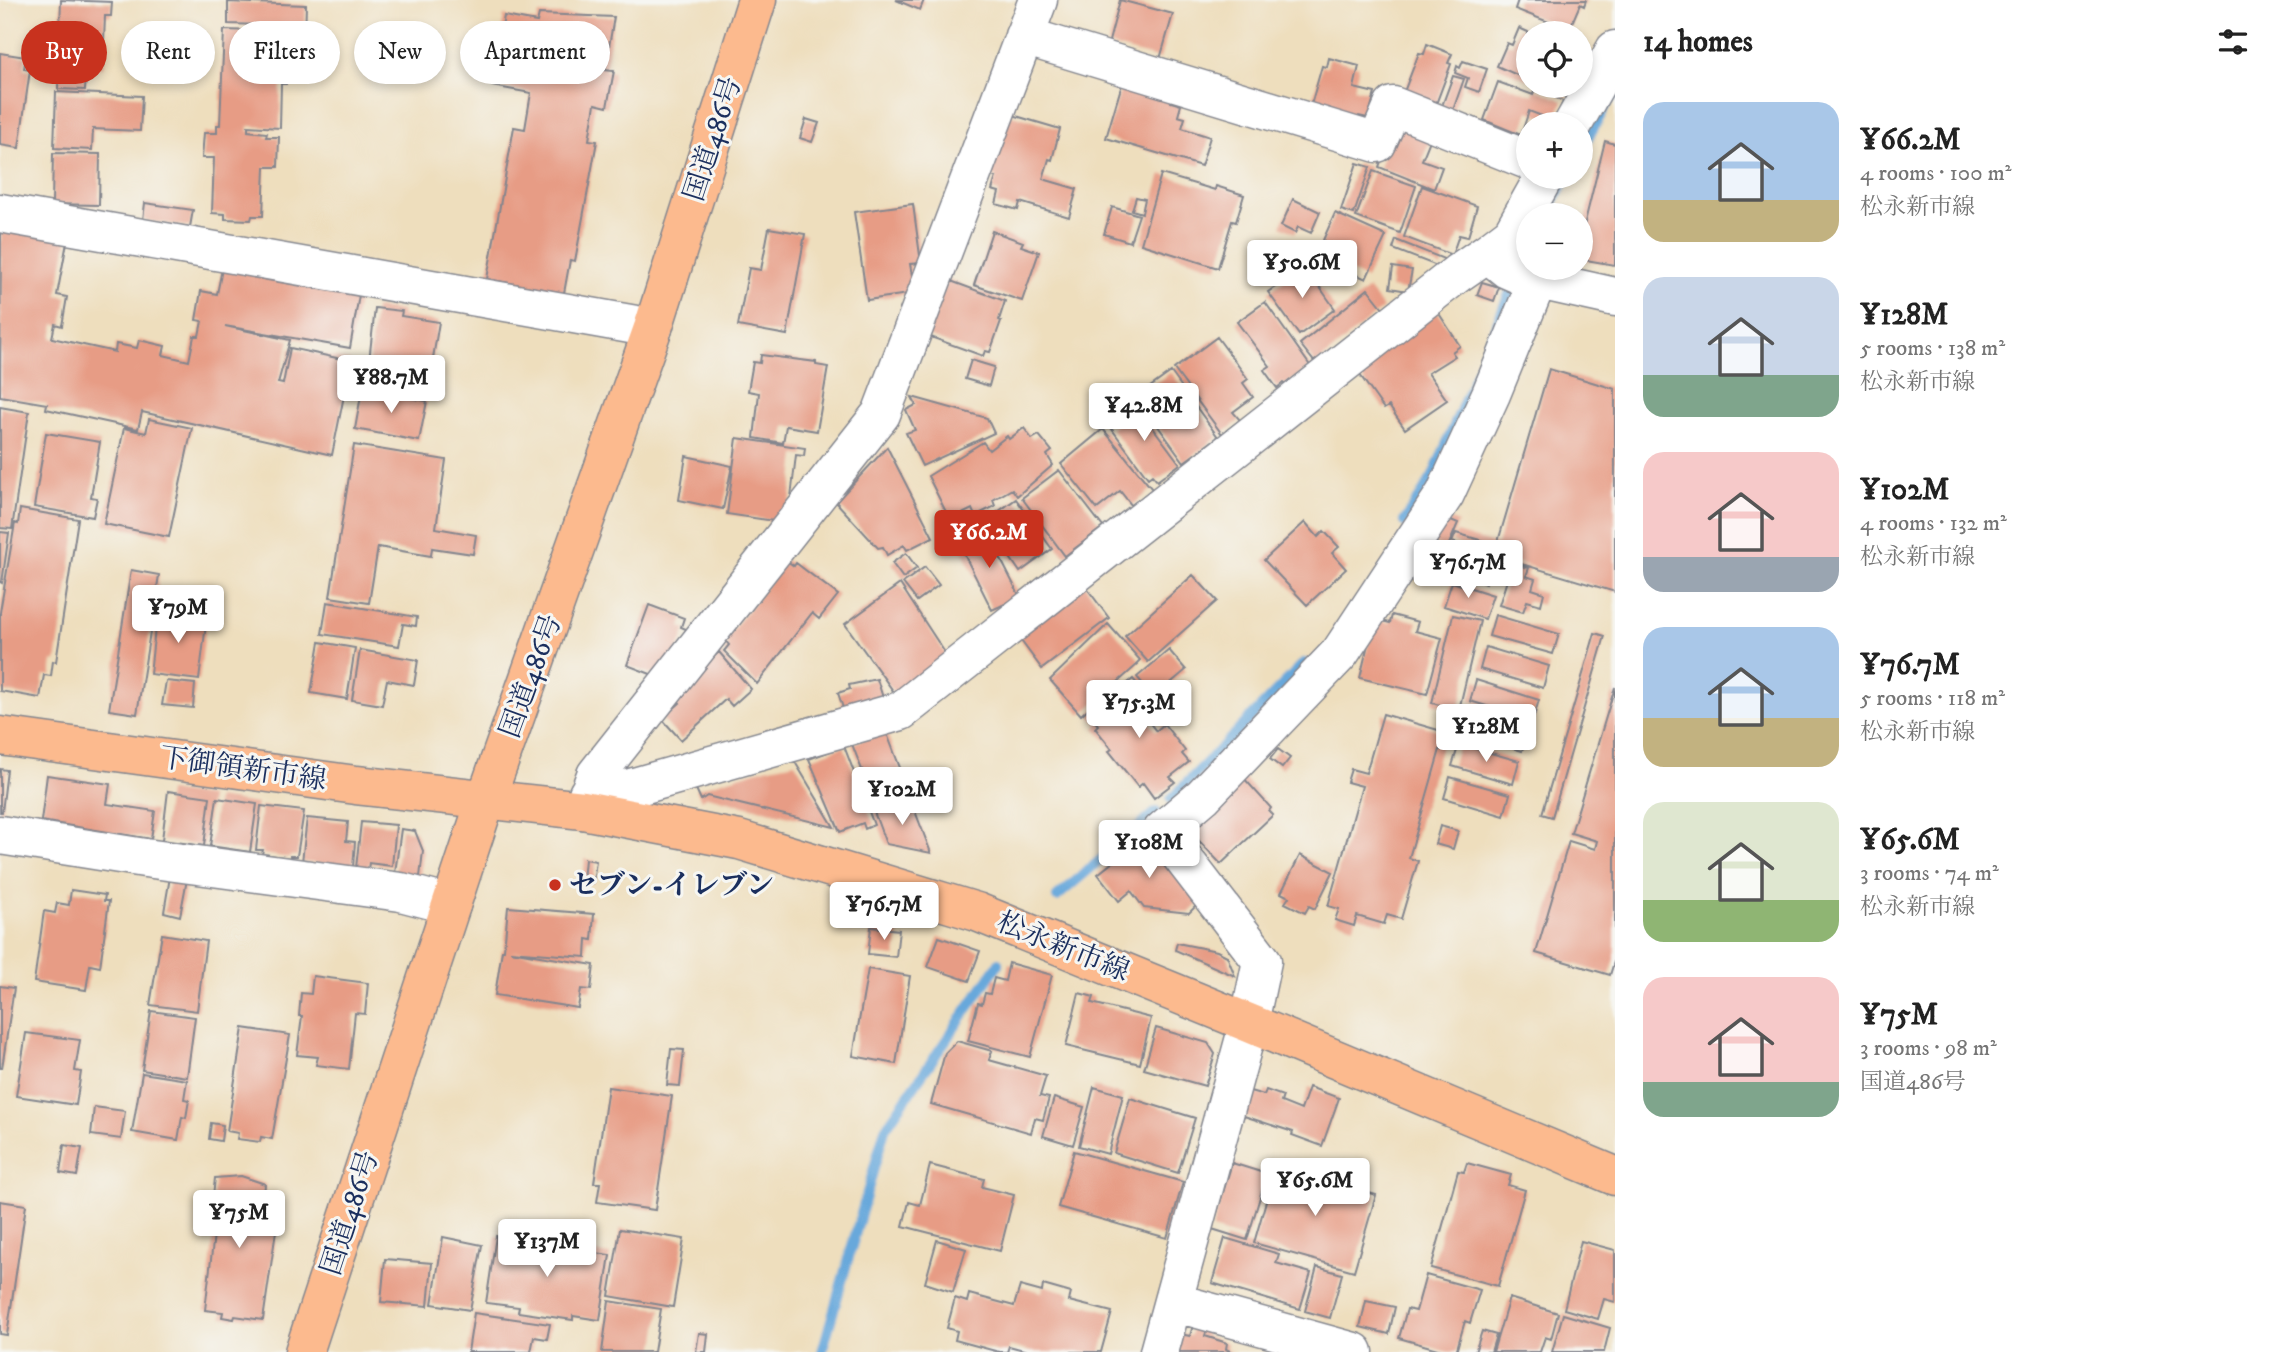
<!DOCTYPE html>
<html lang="en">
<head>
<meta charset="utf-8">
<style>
  :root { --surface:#fff; --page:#f6f6f6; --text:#222; --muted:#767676; --accent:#c8321e }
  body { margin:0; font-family:"IM FELL DW Pica","Noto Serif JP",serif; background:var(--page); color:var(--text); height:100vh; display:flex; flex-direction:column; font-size:26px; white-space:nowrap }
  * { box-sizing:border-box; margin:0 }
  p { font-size:23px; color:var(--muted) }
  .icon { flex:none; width:38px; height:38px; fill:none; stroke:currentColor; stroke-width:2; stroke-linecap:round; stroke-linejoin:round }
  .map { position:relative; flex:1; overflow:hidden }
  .sheet { display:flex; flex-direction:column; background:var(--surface); width:665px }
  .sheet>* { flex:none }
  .banner { position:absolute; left:21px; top:21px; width:665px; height:63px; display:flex; gap:14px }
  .controls { position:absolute; left:1516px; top:21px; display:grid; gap:14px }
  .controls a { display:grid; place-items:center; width:77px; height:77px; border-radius:50%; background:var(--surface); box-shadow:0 4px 10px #0003; font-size:35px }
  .price { position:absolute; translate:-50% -60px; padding:0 16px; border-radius:7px; background:#fff; color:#222; font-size:23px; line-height:46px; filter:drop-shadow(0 2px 4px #0008) }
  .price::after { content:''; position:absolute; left:50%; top:42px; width:21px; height:16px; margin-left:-10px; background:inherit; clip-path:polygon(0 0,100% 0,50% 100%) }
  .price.active { background:var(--accent); color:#fff }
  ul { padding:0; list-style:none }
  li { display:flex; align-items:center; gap:21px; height:175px; padding:0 28px }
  li span { display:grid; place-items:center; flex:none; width:196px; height:140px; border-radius:21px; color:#555 }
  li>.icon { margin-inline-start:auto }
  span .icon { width:84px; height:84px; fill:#fffc; stroke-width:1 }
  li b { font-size:30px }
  h2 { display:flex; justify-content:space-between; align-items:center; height:84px; padding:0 28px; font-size:30px }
  .chip { padding:0 24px; border-radius:32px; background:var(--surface); box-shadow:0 4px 10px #0003; font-size:24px; line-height:63px }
  .chip.active { background:var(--accent); color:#fff }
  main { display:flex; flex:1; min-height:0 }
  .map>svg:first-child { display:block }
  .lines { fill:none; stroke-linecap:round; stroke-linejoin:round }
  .stream { stroke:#67a8db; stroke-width:10 }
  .building { fill:#e79c85 }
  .minor-casing { stroke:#84868e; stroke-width:41 }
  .major-casing { stroke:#84868e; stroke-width:41 }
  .highway-casing { stroke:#84868e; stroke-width:41 }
  .minor { stroke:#fff; stroke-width:38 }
  .major { stroke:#fcba8e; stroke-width:38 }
  .highway { stroke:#fcba8e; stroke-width:38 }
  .poi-dot { fill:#c8321e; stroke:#f6f6f2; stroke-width:2.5 }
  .labels { text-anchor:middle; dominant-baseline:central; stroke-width:6; stroke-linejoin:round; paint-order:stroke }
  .street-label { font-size:28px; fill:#1b2f5e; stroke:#f6f6f2 }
  .poi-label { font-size:28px; font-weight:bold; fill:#1b2f5e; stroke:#f6f6f2; text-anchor:start }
</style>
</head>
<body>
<main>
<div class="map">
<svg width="1615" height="1352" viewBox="0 0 1615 1352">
  <rect width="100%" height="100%" fill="#f6f6f2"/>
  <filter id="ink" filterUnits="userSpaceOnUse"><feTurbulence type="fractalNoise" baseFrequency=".0143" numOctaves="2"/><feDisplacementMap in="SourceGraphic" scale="14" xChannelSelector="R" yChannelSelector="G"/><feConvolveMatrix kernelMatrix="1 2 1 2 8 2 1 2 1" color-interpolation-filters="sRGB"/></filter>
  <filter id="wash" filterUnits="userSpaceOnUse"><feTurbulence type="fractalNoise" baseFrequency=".00686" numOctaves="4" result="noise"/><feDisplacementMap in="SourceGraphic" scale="28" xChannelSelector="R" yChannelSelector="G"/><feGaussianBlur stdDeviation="1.57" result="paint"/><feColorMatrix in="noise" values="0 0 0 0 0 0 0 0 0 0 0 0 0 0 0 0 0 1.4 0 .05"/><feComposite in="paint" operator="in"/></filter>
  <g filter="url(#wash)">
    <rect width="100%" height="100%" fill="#eedebd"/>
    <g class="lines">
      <path class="stream" d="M1580,152L1615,90
        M1546,215L1567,177
        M1404,522L1433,476L1528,249
        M1171,799L1304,663
        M1057,897L1156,812
        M822,1352L885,1129L999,963"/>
    </g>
    <g id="blocks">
      <path class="building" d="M61,0L112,2L111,16H105L103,67L87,66L85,90L58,89Z
        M896,0H924L920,10Z
        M1120,0L1173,14L1160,59L1108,45Z
        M1518,0H1586L1584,6L1580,4L1569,30L1515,9Z
        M228,2L306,5L305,38L266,37V25L228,24Z
        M539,14L614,17L605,70L614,71L607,107L595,104L589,140L597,141L575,261L570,260L564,293L487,279L514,127L525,129L531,93L492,86L504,16L537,22Z
        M1519,28L1528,32V80L1497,66L1507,43L1512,45Z
        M224,30L256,31V41L281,42L280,65H286V84H281L280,128L248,126V131L267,133L266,137H279L278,167H265L263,216H252L251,220L225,219V214L212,213L214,158H202L204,133H217V125H220Z
        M1427,44L1452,54L1448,63L1451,64L1436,104L1404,92L1419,53L1424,54Z
        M0,53L26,57L24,69L30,70L19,148L0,145Z
        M1329,58L1359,66L1354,88L1375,93L1368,118L1359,116L1357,119L1311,105L1322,66L1327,67Z
        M1463,61L1487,69L1479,92L1465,87L1468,78L1455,73L1457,66L1460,68Z
        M1453,76L1464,79L1453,110L1442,106Z
        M1498,82L1533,95L1535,88L1563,101L1555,121L1529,111L1521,135L1484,120Z
        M1122,84L1171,98V102L1181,105L1178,116L1185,118L1182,128L1210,137L1201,166L1106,138Z
        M1547,86H1571L1566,97L1546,90Z
        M56,92L142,96L140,131L93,129L92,150L54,148Z
        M1006,113L1060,129L1052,160L1049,159L1043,179L1077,189L1069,217L1020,202L1018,210L996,204L999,192L992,190L996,177L989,176Z
        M806,119L819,123L812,142L800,138Z
        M1400,128L1430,140L1422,160L1442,167L1434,189L1379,167L1393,129Z
        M1605,141L1615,144V265L1580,259V242Z
        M53,153L100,154L99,205L52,204Z
        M1357,163L1370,167L1354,214L1341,210Z
        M1373,171L1416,186L1400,233L1356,217Z
        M1161,174L1215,190L1216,186L1244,195L1236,222L1232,221L1218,268L1141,244Z
        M1422,186L1477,206L1468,237L1459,235L1452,255L1404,237Z
        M1136,197L1145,199L1142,213L1132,210Z
        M1293,199L1320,212L1311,233L1298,227L1295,233L1281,226Z
        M145,203L193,210L190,227L143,220Z
        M913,204L921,263L910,264L915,293L867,300L854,212Z
        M1112,207L1139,215L1130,242L1104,234Z
        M1335,213L1386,236L1366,279L1316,256Z
        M1,228L68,237L57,295L67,297L62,326L55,324L52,338L115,352L116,344L137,348L139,340L165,346L163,355L189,361L194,336H199L202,321L196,320L201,291L217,294L223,264L360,289L350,348L225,326L290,340L278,383L283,384L290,348L351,361L332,455L142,412L138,429L46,409L47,404L0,396Z
        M769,228L805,234L787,335L738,326L749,268L761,270Z
        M992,231L1023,242L1021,246L1039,252L1022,301L974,285Z
        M1396,240L1444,259L1442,268L1393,249Z
        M1305,266L1335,309L1299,335L1268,292Z
        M1393,267L1412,270L1408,291L1390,288Z
        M948,280L1005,301L999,320L1001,321L990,352L985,351L983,356L925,335Z
        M1482,282L1499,287L1494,301L1477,295Z
        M1368,289L1383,308L1316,364L1300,344Z
        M1265,302L1311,367L1285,385L1283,383L1277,388L1264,370L1270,366L1237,322Z
        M375,308L402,311L401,316L439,322L428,388L367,379Z
        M1438,312L1460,346L1452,352L1455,356L1428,373L1447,400L1405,429L1389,406L1384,409L1353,365Z
        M1217,337L1248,379L1243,383L1253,397L1233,412L1240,420L1222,434L1174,369Z
        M761,355L816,362V365L828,367L817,431L786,426L783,443L754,438L759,393L748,391L753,362L760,363Z
        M971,360L994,367L989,386L965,379Z
        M1549,369L1615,389V592L1485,553L1481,568L1472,566L1477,550L1452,542L1456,533L1497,545Z
        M1171,372L1218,437L1184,462L1144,407L1153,400L1146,390Z
        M362,390L427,401L419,441L355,429Z
        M912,397L987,418L994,433L922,466L906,433L915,430L906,410L916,405Z
        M1133,401L1180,464L1157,481L1152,475L1148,478L1111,428L1125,418L1120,411Z
        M0,407L29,412L12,529L0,528Z
        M149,419L192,428L169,537L104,524L124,428L146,433Z
        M1024,428L1032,439L1039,435L1052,451L1047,455L1053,465L1017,496L1012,489L993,500L995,506L975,516L972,509L950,520L928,476L983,442L989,450L1007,436L1009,439Z
        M1103,429L1152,489L1132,506L1120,491L1097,509L1061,464Z
        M46,433L100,442L91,497L97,498L93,517L34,507Z
        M737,438L805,448L804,456L796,455L789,514L781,522L727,514Z
        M354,445L446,460L436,528L476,535L473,554L432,548L431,556L378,547L369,603L330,597Z
        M887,447L933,537L907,550L904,545L887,555L883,547L878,548L836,502Z
        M686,456L732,466L723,509L679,500Z
        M1059,470L1103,527L1065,556L1022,498Z
        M1016,499L1052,549L1020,572L985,521Z
        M20,509L78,519L56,662L53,661L51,676L44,675L40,698L0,691V612L15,523L18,524Z
        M1451,520L1458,523L1447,549L1433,542Z
        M1305,522L1318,537L1324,531L1339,547L1332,553L1346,569L1307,605L1264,560Z
        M986,530L1020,597L992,610L959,544Z
        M0,532L9,533L2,583L0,582Z
        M1436,552L1447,558L1442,567L1432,561Z
        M906,553L917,568L903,578L892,563Z
        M786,560L794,566L796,563L838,595L819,619L812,613L757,684L724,651L729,645L725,640Z
        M1456,562L1481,574L1483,569L1490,572L1486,583L1453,571Z
        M1517,565L1529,568L1526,576L1535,579L1532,589L1544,593L1541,605L1527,601L1523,612L1499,605L1509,574L1514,575Z
        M925,567L939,585L917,601L903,583Z
        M131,570L159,575L137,714L109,710Z
        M1193,575L1217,601L1148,662L1125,636Z
        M1452,582L1493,595L1485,619L1444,606Z
        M1083,583L1109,618L1042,669L1016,634Z
        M900,584L951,662L899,699L845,624Z
        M327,602L417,617L416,626L403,624L399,646L322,634Z
        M649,605L684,618L681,627L686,629L673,663L661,678L627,665Z
        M157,610L207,616L199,680L150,674Z
        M1392,615L1418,622L1415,631L1442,638L1427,694L1360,678L1374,619L1390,623Z
        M1453,615L1480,621L1459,710L1432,703Z
        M1495,615L1559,634L1553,654L1489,636Z
        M1108,624L1140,660L1137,663L1138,664L1081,715L1050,680Z
        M1595,633L1605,636L1552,817L1542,814Z
        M320,642L355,648L347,699L311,693Z
        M1486,647L1549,666L1543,688L1480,669Z
        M360,650L418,660L414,685L387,680L382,705L352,700Z
        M1169,650L1186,670L1154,697L1137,677Z
        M719,652L751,689L732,706L726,699L681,740L662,719L680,703L676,698L688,680Z
        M877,679L885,704L846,717L838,693L850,689L849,685Z
        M1133,679L1150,699L1138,708L1156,731L1164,724L1185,751L1182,754L1189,762L1170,777L1175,782L1154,798L1143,783L1138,787L1109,751L1112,749L1095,728L1098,725L1089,714Z
        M1476,680L1539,700L1533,720L1470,701Z
        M166,681L195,684L193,708L162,705Z
        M1615,687V959L1610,975L1536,953L1569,841L1595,849L1597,841L1571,833Z
        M1466,712L1528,731L1522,751L1461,733Z
        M1383,714L1445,732L1409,858L1418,861L1401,919L1387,915L1384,924L1357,916L1354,926L1335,920L1339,909L1328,906L1362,786L1347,782L1351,769L1366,773Z
        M886,731L910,794L876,806L852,744Z
        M1459,744L1519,761L1513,784L1452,766Z
        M844,746L874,825L865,829L863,823L840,832L809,759Z
        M1278,749L1290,758L1282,768L1270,759Z
        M795,762L834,827L707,796L701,800L696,789L765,768Z
        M0,769L7,770L2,812H0Z
        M47,775L110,784L107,804L155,811L151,839L41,821Z
        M1242,776L1271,808L1269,811L1273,815L1221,864L1184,825Z
        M1450,777L1510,794L1504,816L1444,798Z
        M168,791L210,797L204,846L162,840Z
        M217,798L257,804L250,852L210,846Z
        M910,798L931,853L886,844L874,812Z
        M261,806L304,811L297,856H290V858L262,854L263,850H256Z
        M307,818L348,822L346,841L355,842L353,867L302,862Z
        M361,822L396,825L392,866L369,863L368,869L356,868Z
        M1440,826L1458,831L1453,849L1435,844Z
        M401,829L415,831L423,851L420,877L395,873Z
        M1147,835L1200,902L1189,913L1144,908L1131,891L1119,901L1098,874Z
        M1300,855L1333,872L1315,909L1309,906L1305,913L1285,903L1289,897L1281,893Z
        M585,859L596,861L593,883L583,881Z
        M171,871L188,874L180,916L164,912Z
        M71,890L105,895L104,901H109L100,967L90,965L86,990L34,982L44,911L55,913L57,903L69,905Z
        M508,907L594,914L592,940L587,939L586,957L510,951L594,965L591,990L581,989L578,1008L495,995L502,950H504Z
        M871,927L899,930L896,957L868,954Z
        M162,934L206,941L197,1011L150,1005Z
        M939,937L980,951L969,981L928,967Z
        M1177,943L1217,951L1227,956L1235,976L1175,950Z
        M1009,963L1052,975L1030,1057L968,1041L978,1003L982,1004L985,993L990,994L994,978L1005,981Z
        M868,969L910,976L896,1064L853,1056Z
        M313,976L368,983L365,1014L355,1013L349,1069L316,1065L318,1057L297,1055L302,1016H299L301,993L311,994Z
        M0,986L14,988L2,1068H0Z
        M1079,993L1094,997L1092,1003L1151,1018L1140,1064L1066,1046Z
        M151,1011L195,1017L187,1077L142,1070Z
        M243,1028L290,1035L272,1139L261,1137L260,1142L237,1139L238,1133L227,1131Z
        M1156,1028L1208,1043L1215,1054L1205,1086L1144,1069Z
        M26,1033L80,1040L75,1071L81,1072L76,1105L16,1096Z
        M957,1041L992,1051L989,1060L1046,1076L1040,1096L1049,1098L1043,1120L1035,1118L1031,1133L931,1104L945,1053Z
        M671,1049L684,1050L680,1086L667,1085Z
        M142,1073L187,1080L184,1099L189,1100L186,1118L182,1117L178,1140L132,1132Z
        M608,1087L672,1096L655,1210L597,1202L600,1183H594Z
        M1094,1087L1123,1095L1108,1154L1079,1146Z
        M1309,1087L1339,1098L1322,1146L1292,1135L1293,1132L1241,1115L1250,1091L1264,1095L1266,1090L1283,1096L1281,1102L1301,1110Z
        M1054,1098L1084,1107L1073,1145L1043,1136Z
        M1130,1098L1195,1118L1178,1173L1114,1153Z
        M94,1107L125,1111L121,1139L91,1135Z
        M211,1123L223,1125L221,1141L209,1139Z
        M64,1145L82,1148L77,1176L60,1173Z
        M1074,1151L1183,1182L1167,1238L1058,1207Z
        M1232,1163L1267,1174L1247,1240L1212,1229Z
        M1467,1163L1511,1175L1508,1185L1525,1190L1498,1286L1431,1268L1458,1171L1464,1172Z
        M930,1165L984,1179L982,1187L1014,1195L1000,1251L903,1226L909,1202L920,1205Z
        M1276,1166L1307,1175L1310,1169L1321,1171L1319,1179L1376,1195L1354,1271L1254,1243Z
        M241,1176L265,1184L261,1230L276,1231L263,1320L235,1316L234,1319L222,1317L223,1312L205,1310L214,1234L209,1233L215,1178Z
        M0,1201L26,1205L7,1335L0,1334Z
        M620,1229L684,1239L673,1307L609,1296Z
        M520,1233L549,1238L548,1246L610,1255L600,1320L573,1316V1320L518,1312L519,1307L486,1303L496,1236L519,1240Z
        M443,1237L482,1245L470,1310L432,1304Z
        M1225,1238L1279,1254L1276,1263L1311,1273L1300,1309L1212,1283Z
        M937,1240L966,1249L953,1292L925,1283Z
        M1581,1241L1615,1250V1302L1604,1299L1598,1319L1564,1309Z
        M385,1259L432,1263L428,1306L381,1302Z
        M1317,1267L1342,1274L1330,1318L1305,1311Z
        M1426,1275L1480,1290L1470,1323L1465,1321L1456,1352H1448L1399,1338L1407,1309L1416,1311Z
        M1043,1285L1071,1293L1069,1301L1112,1312L1101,1352H1031L1009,1346L1007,1352H999L955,1340L957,1331L947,1328L955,1298L967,1302L969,1294L1014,1306L1020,1286L1042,1292Z
        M1509,1298L1558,1313L1551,1339L1545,1337L1540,1352H1493Z
        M609,1301L661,1309L654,1352H602Z
        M1366,1301L1395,1307L1389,1334L1360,1327Z
        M474,1313L550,1324L547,1339L534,1337L531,1352H468Z
        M1563,1314L1610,1328L1604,1352H1552Z
        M1193,1325L1207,1329L1205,1336L1227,1343L1226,1349L1232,1352H1175L1180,1334L1190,1336Z
        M1482,1331L1496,1335L1491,1352H1475Z
        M699,1333L708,1334L706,1352H696Z"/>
    </g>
  </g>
  <g filter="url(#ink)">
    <use href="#blocks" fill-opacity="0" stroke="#84868e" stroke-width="2"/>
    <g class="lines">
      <g class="minor-casing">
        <path id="minor" d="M1024,36L1377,143L1393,106L1528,160
          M1573,124L1615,50
          M0,213L653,328
          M1487,253L1512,234L1544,177
          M588,794H610L901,711L1458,273L1487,253L1507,269L1525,277L1615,297
          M583,810L596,775L881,414L1038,0
          M0,835L145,858L401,892L451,905
          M1173,1302L1354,1352
          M1159,1352L1249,1023L1262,961L1162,831L1203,796L1340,653L1445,494L1491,394L1538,279"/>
      </g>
      <g class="major-casing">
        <path id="major" d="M0,736L356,785L583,810L739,840L977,912L1249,1023L1615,1176"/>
      </g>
      <g class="highway-casing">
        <path id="highway" d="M304,1352L486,799L653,328L757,0"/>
      </g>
      <use href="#minor" class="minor"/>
      <use href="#major" class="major"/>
      <use href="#highway" class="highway"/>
    </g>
  </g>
  <circle class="poi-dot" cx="555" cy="885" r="7"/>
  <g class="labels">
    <g class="street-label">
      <text transform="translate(713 139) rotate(-72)">国道486号</text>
      <text transform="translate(531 676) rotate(-70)">国道486号</text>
      <text transform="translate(243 769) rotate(8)">下御領新市線</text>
      <text transform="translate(1063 947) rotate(22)">松永新市線</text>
      <text transform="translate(350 1213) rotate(-72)">国道486号</text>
    </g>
    <g class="poi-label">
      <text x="569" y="885">セブン-イレブン</text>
    </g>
  </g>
</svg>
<div class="controls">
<a><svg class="icon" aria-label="locate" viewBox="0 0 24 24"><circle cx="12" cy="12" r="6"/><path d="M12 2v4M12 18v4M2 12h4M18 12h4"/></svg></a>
<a>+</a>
<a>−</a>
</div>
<b class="price" style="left:1302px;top:300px">¥50.6M</b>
<b class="price" style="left:391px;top:415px">¥88.7M</b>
<b class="price" style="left:1144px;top:443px">¥42.8M</b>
<b class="price active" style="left:989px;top:570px">¥66.2M</b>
<b class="price" style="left:1468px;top:600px">¥76.7M</b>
<b class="price" style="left:178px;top:645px">¥79M</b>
<b class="price" style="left:1139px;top:740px">¥75.3M</b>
<b class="price" style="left:1486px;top:764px">¥128M</b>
<b class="price" style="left:902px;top:827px">¥102M</b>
<b class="price" style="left:1149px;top:880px">¥108M</b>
<b class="price" style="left:884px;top:942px">¥76.7M</b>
<b class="price" style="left:1315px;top:1218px">¥65.6M</b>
<b class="price" style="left:239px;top:1250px">¥75M</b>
<b class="price" style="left:547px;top:1279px">¥137M</b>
<div class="banner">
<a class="chip active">Buy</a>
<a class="chip">Rent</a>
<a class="chip">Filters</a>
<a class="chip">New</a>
<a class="chip">Apartment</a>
</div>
</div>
<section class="sheet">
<h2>14 homes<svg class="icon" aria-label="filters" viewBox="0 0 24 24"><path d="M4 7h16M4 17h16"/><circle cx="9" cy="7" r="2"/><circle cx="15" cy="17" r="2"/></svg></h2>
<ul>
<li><span style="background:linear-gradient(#a9c7e8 70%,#c2b280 0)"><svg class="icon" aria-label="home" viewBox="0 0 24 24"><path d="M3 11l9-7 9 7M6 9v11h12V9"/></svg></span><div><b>¥66.2M</b><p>4 rooms · 100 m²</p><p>松永新市線</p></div></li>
<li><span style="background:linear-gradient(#c9d6e8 70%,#7fa58c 0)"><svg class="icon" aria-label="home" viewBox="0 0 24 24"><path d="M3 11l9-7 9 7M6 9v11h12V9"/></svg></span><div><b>¥128M</b><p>5 rooms · 138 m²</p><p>松永新市線</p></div></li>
<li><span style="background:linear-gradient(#f6c9c9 75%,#9aa5b1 0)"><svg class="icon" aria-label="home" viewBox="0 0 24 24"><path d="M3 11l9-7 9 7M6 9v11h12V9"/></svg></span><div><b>¥102M</b><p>4 rooms · 132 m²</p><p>松永新市線</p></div></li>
<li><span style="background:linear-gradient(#a9c7e8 65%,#c2b280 0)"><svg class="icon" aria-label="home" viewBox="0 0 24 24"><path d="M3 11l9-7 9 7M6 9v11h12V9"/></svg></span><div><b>¥76.7M</b><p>5 rooms · 118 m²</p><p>松永新市線</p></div></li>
<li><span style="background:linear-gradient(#dfe7d0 70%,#8fb573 0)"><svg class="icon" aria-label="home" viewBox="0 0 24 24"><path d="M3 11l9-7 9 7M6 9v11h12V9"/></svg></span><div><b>¥65.6M</b><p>3 rooms · 74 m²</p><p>松永新市線</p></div></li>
<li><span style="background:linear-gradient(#f6c9c9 75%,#7fa58c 0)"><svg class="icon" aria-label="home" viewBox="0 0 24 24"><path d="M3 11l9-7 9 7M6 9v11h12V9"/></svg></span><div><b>¥75M</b><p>3 rooms · 98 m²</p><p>国道486号</p></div></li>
</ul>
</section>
</main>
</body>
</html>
